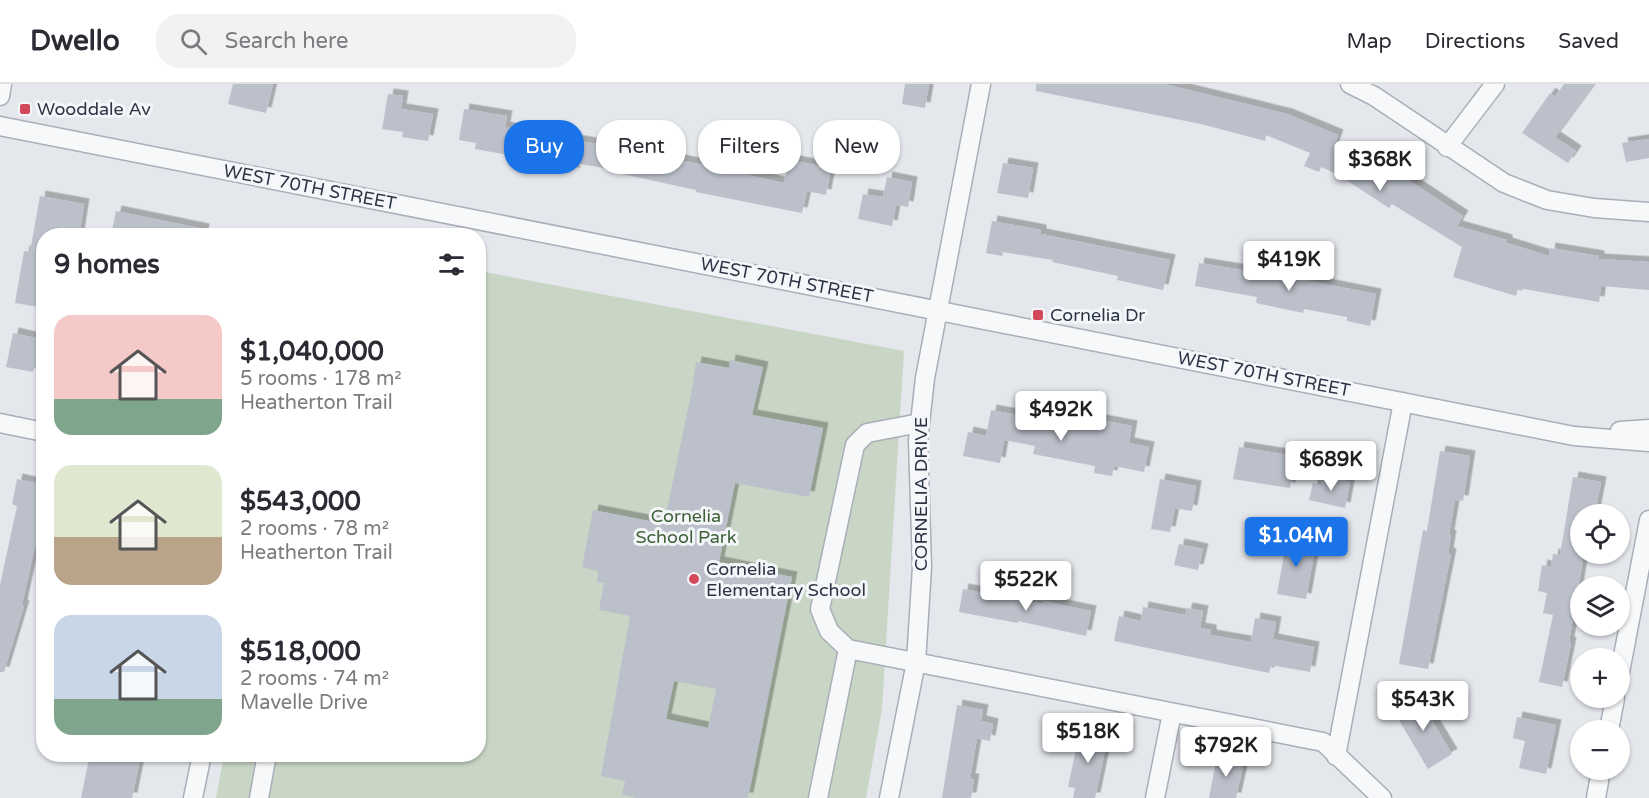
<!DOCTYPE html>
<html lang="en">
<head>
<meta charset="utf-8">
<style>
  :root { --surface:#fff; --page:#f2f2f3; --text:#2b2b33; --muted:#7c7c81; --line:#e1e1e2; --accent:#1a73e8 }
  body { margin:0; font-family:"Varela Round",sans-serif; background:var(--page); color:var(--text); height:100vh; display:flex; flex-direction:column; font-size:22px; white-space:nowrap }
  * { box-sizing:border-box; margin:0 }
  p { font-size:20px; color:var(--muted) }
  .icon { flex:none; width:33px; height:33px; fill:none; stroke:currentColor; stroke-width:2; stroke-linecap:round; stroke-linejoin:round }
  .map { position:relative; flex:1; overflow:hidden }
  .panel { position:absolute; left:36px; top:144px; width:450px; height:534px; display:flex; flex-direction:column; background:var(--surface); border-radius:24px; box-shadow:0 2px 4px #0004 }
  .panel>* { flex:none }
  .guide { position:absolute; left:504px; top:36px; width:570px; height:54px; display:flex; gap:12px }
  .controls { position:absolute; left:1570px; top:420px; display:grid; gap:12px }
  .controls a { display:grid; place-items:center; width:60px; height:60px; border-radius:50%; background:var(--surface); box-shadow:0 2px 4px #0004; font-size:30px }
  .price { position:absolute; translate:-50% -51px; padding:0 14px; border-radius:6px; background:#fff; color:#222; font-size:20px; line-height:39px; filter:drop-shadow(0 2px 3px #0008) }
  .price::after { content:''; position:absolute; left:50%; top:36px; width:18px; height:14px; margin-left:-9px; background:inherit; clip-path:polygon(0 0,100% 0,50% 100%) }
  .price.on { background:var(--accent); color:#fff }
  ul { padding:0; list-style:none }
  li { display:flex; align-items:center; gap:18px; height:150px; padding:0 18px }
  li span { display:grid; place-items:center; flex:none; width:168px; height:120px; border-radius:18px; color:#555 }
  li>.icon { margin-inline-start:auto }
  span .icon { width:72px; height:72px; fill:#fffc; stroke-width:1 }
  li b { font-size:26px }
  h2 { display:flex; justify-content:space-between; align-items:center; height:72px; padding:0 18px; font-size:26px }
  .pill { padding:0 21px; border-radius:24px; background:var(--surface); box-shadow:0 2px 4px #0004; font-size:21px; line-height:54px }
  .pill.on { background:var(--accent); color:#fff }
  header { display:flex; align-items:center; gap:36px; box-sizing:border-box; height:84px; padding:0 30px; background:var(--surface); border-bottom:2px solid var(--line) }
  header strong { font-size:28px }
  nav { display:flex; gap:33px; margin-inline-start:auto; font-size:21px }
  .search { width:420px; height:54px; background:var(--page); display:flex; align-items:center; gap:15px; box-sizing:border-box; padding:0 21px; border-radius:24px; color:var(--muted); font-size:22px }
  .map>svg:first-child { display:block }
  .green { fill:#c9d6c5 }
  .building { fill:#bbc0ca; fill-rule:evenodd; filter:url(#shadow) }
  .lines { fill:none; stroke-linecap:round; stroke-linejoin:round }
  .minor-casing { stroke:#a9aeb7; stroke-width:21 }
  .minor { stroke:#f7f8fa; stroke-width:18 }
  .poi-dot { fill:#d1495b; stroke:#f4f6f9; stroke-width:2 }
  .labels { text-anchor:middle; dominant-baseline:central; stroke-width:6; stroke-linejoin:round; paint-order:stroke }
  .poi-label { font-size:18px; fill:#2b3445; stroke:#f4f6f9; text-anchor:start }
  .street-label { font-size:18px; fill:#2b3445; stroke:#f4f6f9 }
  .park-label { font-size:18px; fill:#3f6138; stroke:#f4f6f9 }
</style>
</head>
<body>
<header>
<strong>Dwello</strong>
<div class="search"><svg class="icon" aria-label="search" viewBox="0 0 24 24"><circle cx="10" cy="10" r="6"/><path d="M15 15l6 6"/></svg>Search here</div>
<nav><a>Map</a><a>Directions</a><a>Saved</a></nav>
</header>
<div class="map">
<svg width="1649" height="714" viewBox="0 0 1649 714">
  <defs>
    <filter id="shadow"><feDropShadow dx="5.5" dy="-5.5" stdDeviation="0" flood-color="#0004"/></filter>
  </defs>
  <rect width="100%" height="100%" fill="#e4e7ec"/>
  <path class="green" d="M479,187L904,267L882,625L866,714H216L224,671L478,670Z"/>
  <path class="building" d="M233,0H273L266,29L228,20Z
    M905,0H929L925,24L902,20Z
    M1036,0H1164L1287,30L1338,51L1334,62L1360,73L1364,67L1463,132L1457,142L1507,156V159L1549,172L1550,164L1599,172V175L1649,178V206L1601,202L1599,218L1518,204L1516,212L1453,193L1462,163L1392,120L1389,124L1337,90L1321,83L1319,88L1304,82L1310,69L1266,51L1265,57L1201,40L1036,7Z
    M1564,0H1594L1555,53L1576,67L1568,79L1522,49L1550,9L1555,13Z
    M388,10L403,12L401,25L433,30L428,57L402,53L403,48L382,45Z
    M464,25L507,32L505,43L519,46V47L634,66L784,99L789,76L831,84L826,111L807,107L802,129L696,108V106L622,90L623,87L580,80V84L475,65L476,59L459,56Z
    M1649,55V74L1626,78L1622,59Z
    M1003,79L1033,84L1028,114L997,109Z
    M887,93L912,98L908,123L896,121L892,142L858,135L863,110L883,113Z
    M40,112L84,120L79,152H44V224L15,219L24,167L30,168Z
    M116,127L204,145L203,152H111Z
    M992,137L1041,146V150L1170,176L1163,206L1117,196L1118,192L1052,178L1053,176L1003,168L1002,172L986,169Z
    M1199,179L1262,189V188L1271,190L1273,182L1291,186L1289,193L1376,210L1370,242L1347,237V233L1304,225L1303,229L1256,219L1257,213L1195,202Z
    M13,249L44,256V286L34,284L33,288L6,283Z
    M730,276L763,283L752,331L823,344L809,413L735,399L719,478L792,493L748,714H636L622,711L625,697L601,692L630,532L599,526L604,499L597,498L598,487L582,483L593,426L664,440L692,305L696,278L729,284ZM674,597L716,605L708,644L666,635Z
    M991,326L1073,341L1075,331L1132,342L1129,359L1149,363L1144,388L1114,382L1112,392L1094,389L1095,382L1033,370L1035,362L1004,356L1000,379L963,372L968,348L986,352Z
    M1239,363L1295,372L1290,404L1233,395Z
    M1440,367L1470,372L1463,417L1455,416L1449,451L1451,452L1448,469L1451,470L1428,585L1399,580L1423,446L1427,447Z
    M1323,392L1350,398L1345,424L1309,416L1313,399L1321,401Z
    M1573,393L1601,398L1595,430H1581V474L1583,475L1569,558L1571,559L1562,603L1539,598L1553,531L1543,529L1547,509L1538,507L1542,481L1551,483L1553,470L1560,471Z
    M17,395L44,401V421L22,521L24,522L4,588H0V501L17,422L12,420Z
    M1160,395L1196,402L1192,427L1175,424L1170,448L1151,445Z
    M1287,454L1316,459L1306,515L1277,510Z
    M1179,460L1203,465L1198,486L1174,481Z
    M963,505L1043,520V517L1091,527L1086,552L1018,537V539L959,528Z
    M1143,523L1185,531L1187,524L1203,527L1200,544L1211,546V551L1251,558L1255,534L1276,538L1273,555L1314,563L1310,588L1271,581L1269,589L1114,557L1119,532L1141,537Z
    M1417,612L1452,670L1428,685L1393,626Z
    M957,621L983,626L981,637L993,640L990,657L977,654L970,695H974L971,714H942Z
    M1517,633L1556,641L1546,690L1519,684L1525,657L1513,654Z
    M1080,646L1108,652L1095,714H1073L1075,704L1068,703Z
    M90,670H141L132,714H81Z
    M1217,672L1244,677L1236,714H1209Z"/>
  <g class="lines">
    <g class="minor-casing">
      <path id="minor" d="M1350,0L1374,12L1504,99L1547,116L1594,124L1649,128
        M0,12L2,0
        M0,42L1574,352L1649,358
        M1447,63L1495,0
        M0,339L44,348
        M1620,347L1649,345
        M848,565L829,547L820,525L855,361L867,349L920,339
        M1620,588L1649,436
        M1609,646L1615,614
        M1336,672L1403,318
        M193,714L202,670
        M259,714L267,670
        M818,714L848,565L1323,658L1382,714
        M889,714L916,578L922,483L918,357L925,294L981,0
        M1155,714L1172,629
        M1596,714L1601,686"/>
    </g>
    <use href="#minor" class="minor"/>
  </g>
  <g class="poi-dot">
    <rect x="19" y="19" width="12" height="12" rx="3"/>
    <rect x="1032" y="225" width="12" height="12" rx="3"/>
    <circle cx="694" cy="495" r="6"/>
  </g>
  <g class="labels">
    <g class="poi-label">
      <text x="37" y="25">Wooddale Av</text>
      <text x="1050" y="231">Cornelia Dr</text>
      <text x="706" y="485">Cornelia<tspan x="706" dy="21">Elementary School</tspan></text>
    </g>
    <g class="street-label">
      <text transform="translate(310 103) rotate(11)">WEST 70TH STREET</text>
      <text transform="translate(787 196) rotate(11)">WEST 70TH STREET</text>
      <text transform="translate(1264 290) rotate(11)">WEST 70TH STREET</text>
      <text transform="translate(921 410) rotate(-90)">CORNELIA DRIVE</text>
    </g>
    <g class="park-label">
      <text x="686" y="432">Cornelia<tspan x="686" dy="21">School Park</tspan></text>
    </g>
  </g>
</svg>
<div class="controls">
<a><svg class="icon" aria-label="locate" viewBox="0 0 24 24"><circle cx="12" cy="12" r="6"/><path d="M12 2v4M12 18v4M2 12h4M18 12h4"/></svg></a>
<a><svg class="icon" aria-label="layers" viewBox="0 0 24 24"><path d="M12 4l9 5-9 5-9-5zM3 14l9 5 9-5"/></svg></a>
<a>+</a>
<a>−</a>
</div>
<b class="price" style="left:1380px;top:108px">$368K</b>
<b class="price" style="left:1289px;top:208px">$419K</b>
<b class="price" style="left:1061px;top:358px">$492K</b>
<b class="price" style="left:1331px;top:408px">$689K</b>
<b class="price on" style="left:1296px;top:484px">$1.04M</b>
<b class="price" style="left:1026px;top:528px">$522K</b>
<b class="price" style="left:1423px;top:648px">$543K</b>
<b class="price" style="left:1088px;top:680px">$518K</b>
<b class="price" style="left:1226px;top:694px">$792K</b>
<div class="guide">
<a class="pill on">Buy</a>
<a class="pill">Rent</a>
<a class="pill">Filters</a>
<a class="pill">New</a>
</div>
<section class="panel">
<h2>9 homes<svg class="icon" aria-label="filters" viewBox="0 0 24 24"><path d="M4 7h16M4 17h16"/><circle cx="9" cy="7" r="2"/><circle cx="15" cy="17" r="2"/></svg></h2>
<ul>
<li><span style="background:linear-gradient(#f6c9c9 70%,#7fa58c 0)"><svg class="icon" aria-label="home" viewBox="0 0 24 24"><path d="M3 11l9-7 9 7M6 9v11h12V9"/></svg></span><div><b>$1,040,000</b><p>5 rooms · 178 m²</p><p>Heatherton Trail</p></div></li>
<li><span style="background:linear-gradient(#dfe7d0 60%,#b9a48a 0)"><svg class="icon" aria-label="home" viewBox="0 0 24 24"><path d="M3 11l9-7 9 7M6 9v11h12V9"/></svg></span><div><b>$543,000</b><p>2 rooms · 78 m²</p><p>Heatherton Trail</p></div></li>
<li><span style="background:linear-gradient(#c9d6e8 70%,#7fa58c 0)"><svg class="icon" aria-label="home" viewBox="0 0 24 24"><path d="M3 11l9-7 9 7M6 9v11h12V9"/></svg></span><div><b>$518,000</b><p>2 rooms · 74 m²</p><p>Mavelle Drive</p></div></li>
</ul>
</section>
</div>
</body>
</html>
